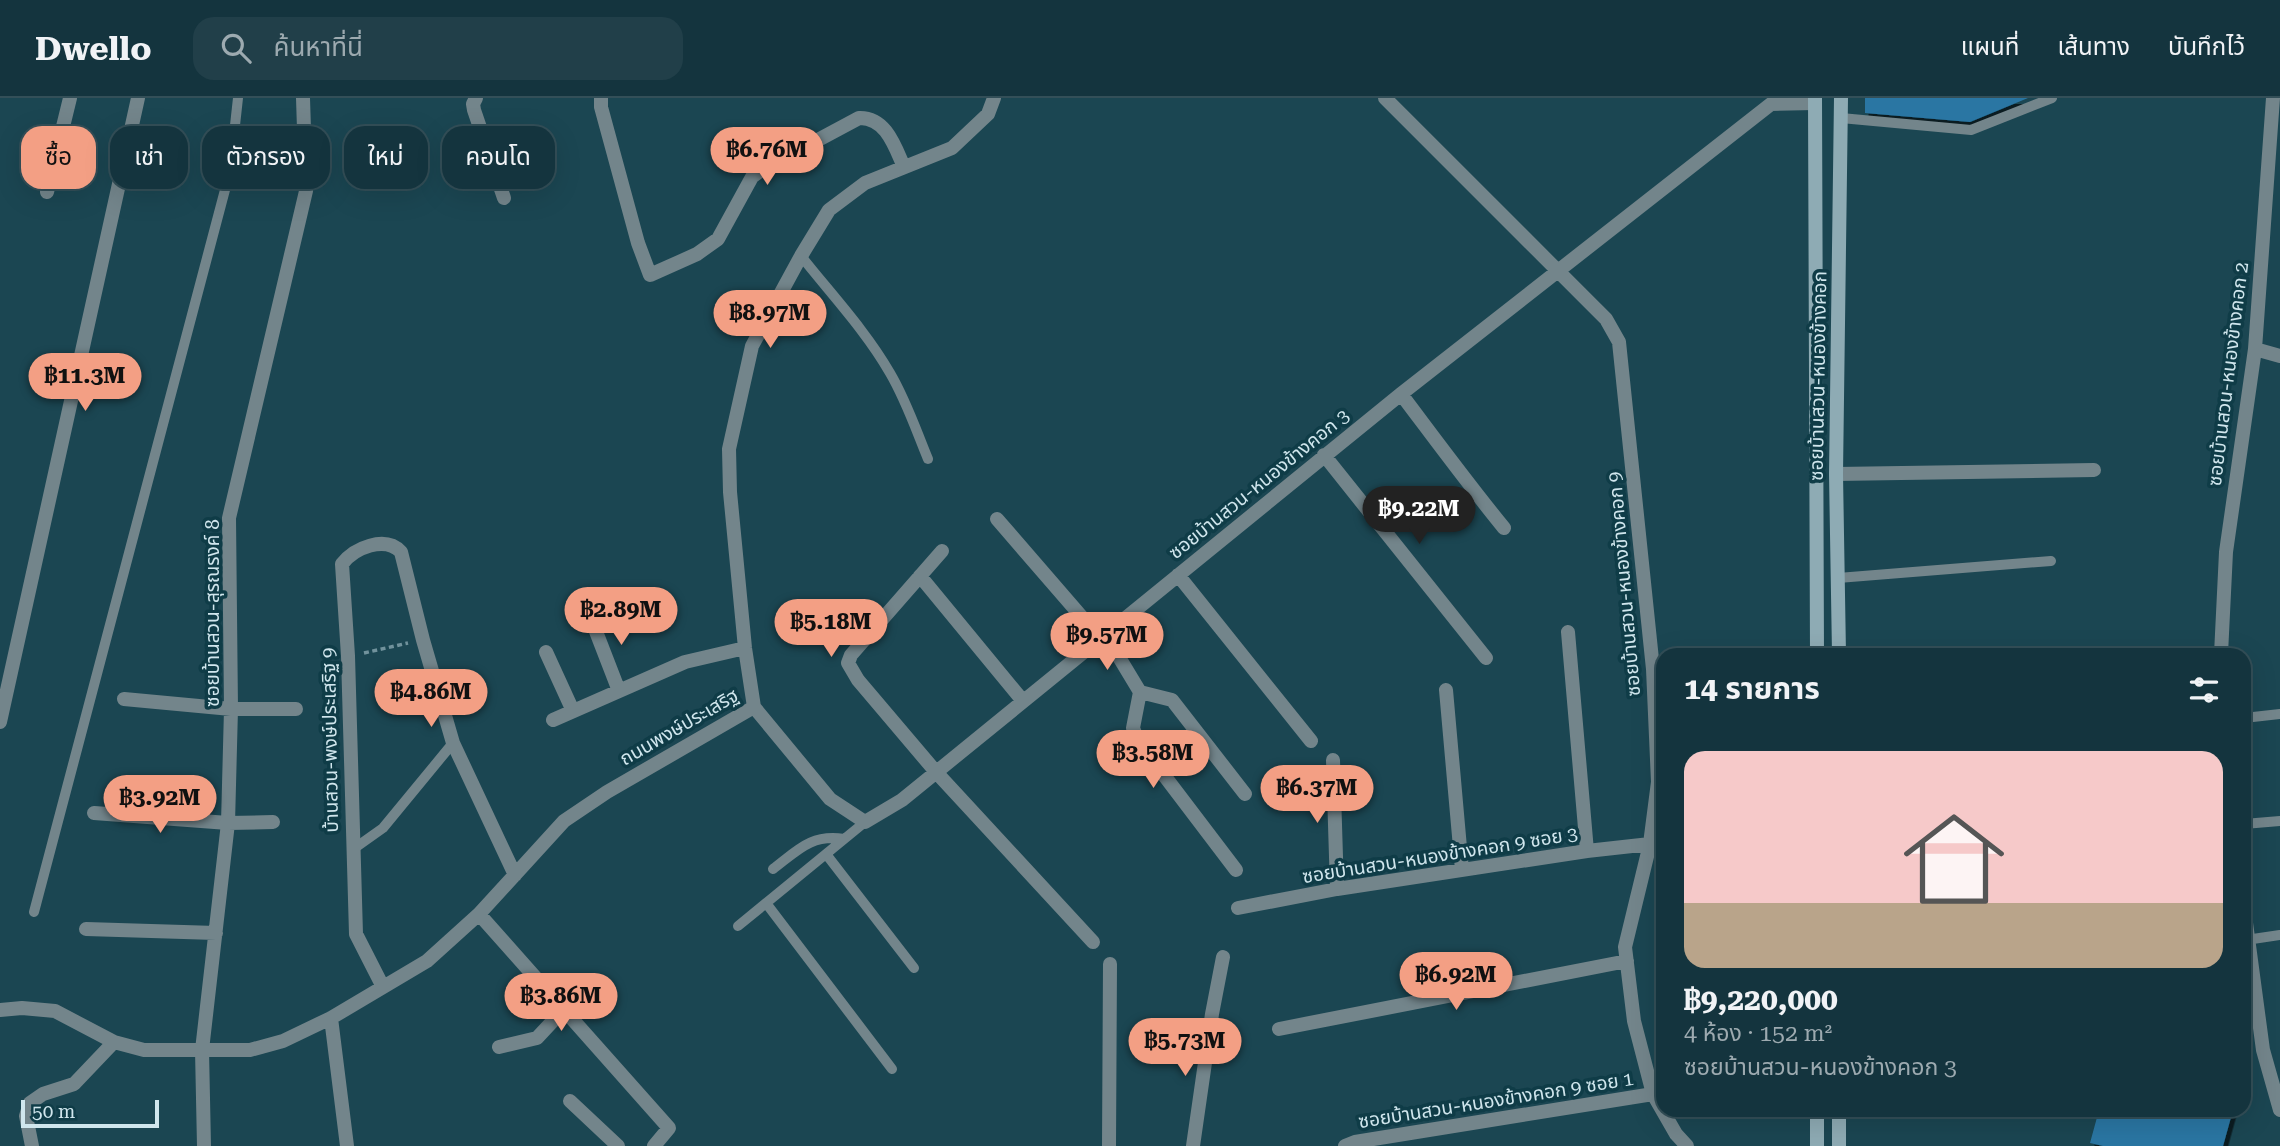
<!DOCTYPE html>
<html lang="th">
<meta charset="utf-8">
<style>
body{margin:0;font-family:"Roboto Serif","Noto Sans Thai",serif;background:#213f49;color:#f1f3f6;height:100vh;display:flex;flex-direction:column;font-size:26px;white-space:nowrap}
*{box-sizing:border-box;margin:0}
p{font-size:23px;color:#9daab0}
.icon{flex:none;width:38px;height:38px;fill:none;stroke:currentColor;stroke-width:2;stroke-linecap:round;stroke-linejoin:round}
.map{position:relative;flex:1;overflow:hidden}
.details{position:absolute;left:1656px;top:550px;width:595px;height:469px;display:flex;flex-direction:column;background:#14343e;border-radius:21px;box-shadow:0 7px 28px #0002,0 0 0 2px #334f58}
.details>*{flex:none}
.banner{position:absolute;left:21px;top:28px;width:665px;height:63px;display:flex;gap:14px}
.scale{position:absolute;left:21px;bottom:18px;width:138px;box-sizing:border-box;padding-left:7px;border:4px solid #d0e6ed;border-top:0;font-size:19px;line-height:24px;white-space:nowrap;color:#d0e6ed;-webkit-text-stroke:5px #0f3c47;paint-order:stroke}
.price{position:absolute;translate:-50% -60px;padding:0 16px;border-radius:24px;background:#f39f84;color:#111;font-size:23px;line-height:46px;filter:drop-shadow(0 2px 4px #0008)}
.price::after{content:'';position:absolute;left:50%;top:42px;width:21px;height:16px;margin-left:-10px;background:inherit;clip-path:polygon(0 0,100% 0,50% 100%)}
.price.active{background:#222;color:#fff}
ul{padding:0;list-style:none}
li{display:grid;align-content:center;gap:14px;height:371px;padding:0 28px}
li+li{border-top:2px solid #334f58}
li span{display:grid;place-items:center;height:217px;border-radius:21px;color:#555}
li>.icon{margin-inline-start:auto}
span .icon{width:126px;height:126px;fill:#fffc;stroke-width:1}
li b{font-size:30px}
h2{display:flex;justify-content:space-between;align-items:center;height:84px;padding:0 28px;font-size:30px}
.pill{padding:0 24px;border-radius:21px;background:#14343e;box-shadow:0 7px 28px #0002,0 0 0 2px #334f58;font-size:24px;line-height:63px}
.pill.active{background:#f39f84;color:#111}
header{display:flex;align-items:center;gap:42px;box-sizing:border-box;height:98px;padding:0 35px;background:#14343e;border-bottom:2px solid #334f58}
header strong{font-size:33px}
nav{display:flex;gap:38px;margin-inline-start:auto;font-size:24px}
.search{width:490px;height:63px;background:#213f49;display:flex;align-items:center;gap:18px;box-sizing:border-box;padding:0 24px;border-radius:21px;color:#9daab0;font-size:26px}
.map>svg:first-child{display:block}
</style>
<header>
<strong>Dwello</strong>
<div class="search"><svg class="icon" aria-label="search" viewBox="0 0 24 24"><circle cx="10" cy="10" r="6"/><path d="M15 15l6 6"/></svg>ค้นหาที่นี่</div>
<nav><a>แผนที่</a><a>เส้นทาง</a><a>บันทึกไว้</a></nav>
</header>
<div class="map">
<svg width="2280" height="1048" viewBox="0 0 2280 1048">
<defs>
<filter id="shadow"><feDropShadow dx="3.5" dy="6" stdDeviation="0" flood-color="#0009"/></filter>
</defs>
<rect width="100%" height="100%" fill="#1b4652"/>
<path fill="#2a76a3" filter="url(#shadow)" d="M1865,0H2028L1970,24L1865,15Z
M2099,1012H2233L2223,1048H2103L2090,1045Z"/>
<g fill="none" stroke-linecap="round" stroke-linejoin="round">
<path stroke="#71929c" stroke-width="3.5" stroke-dasharray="5 3.5" stroke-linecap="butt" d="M364,555L408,545"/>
<path stroke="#73858b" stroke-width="10" d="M1841,20L1971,32L2052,0
M801,158C831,196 866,233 890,275C906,302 916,332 928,361
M1838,480L2051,463
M2244,620L2280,616
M2244,726L2280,723
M352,752L383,730L453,645
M826,756L914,870
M773,771C798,752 811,736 844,741
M766,805L892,971
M34,814L230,73L238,0
M738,828L865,724
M2246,842L2280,837"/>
<path stroke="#73858b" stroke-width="14" d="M476,0L473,6L474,12L504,100
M601,0V9L638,145L650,177L697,156L718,141L752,79L760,73L859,20C886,19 895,49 904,69
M1385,0L1606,221L1619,244L1653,571L1658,684L1650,746L1625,849L1634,923L1653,996L1676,1036L1687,1048
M47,94L70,0
M2255,251L2280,258
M1401,296C1435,341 1468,386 1504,430
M1324,357L1486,560
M1836,376L2094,372
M997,421L1100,540
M942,453L851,557L848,565L858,582L936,674L1093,844
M1178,477L1311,643
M920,478L1023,603
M590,518L619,593
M1568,534L1587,753
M1105,536L1140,594L1133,630L1138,643L1236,772
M546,554L573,613
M2221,556L2226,454L2255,251L2273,0
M1446,592L1462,772
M1140,594L1172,602L1245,696
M124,601L231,611H296
M754,609L830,701L865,724L902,702L1401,296L1771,6L1814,5
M754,609L745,550L730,394L729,351L752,248L801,158L829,112L865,85L952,50L988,16L994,0
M553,622L685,564L745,550
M0,624L138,0
M1333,662L1337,791
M94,715L228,725L273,724
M1238,810L1337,791L1587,753L1650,746L1662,752
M2244,810L2263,952L2280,1012
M479,816L669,1030L654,1048
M86,831L216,835
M383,889L356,836L348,558L342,466C354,450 385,437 401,454L423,542L453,645L515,777
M0,912L22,910L55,913L114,944L144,952H250L283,943L331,920L427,863L479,816L564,723L607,694L754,609
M331,920L347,1048
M1279,931L1627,863
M499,949L537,940L564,911
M570,1003L618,1048
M32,1048L26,1018L30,1005L43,996L74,986L114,944
M204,1048L202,952L228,725L231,611L229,420L306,93L303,0
M1109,1048L1110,866
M1193,1048L1212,916L1223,859
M1345,1048L1355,1044L1653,996"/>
<path stroke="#8eabb4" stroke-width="14" d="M1815,0L1817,556
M1839,556L1836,376L1841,0
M1839,1012V1048
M1817,1048V1012"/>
</g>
<g text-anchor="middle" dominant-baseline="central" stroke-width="7" stroke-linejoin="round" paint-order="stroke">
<g font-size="19" fill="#d0e6ed" stroke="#0f3c47">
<text transform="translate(2228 276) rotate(-83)">ซอยบ้านสวน-หนองข้างคอก 2</text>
<text transform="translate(1818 278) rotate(-89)">ซอยบ้านสวน-หนองข้างคอก</text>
<text transform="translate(1259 386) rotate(-39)">ซอยบ้านสวน-หนองข้างคอก 3</text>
<text transform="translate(1624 486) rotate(-95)">ซอยบ้านสวน-หนองข้างคอก 9</text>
<text transform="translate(212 515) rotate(-90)">ซอยบ้านสวน-สุรณรงค์ 8</text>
<text transform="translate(679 629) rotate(-30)">ถนนพงษ์ประเสริฐ</text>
<text transform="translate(330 642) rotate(-91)">บ้านสวน-พงษ์ประเสริฐ 9</text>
<text transform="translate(1440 757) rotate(-9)">ซอยบ้านสวน-หนองข้างคอก 9 ซอย 3</text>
<text transform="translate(1496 1002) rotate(-9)">ซอยบ้านสวน-หนองข้างคอก 9 ซอย 1</text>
</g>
</g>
</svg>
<div class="scale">50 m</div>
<b class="price" style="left:767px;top:89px">฿6.76M</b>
<b class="price" style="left:770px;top:252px">฿8.97M</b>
<b class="price" style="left:85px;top:315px">฿11.3M</b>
<b class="price active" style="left:1419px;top:448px">฿9.22M</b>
<b class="price" style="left:621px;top:549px">฿2.89M</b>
<b class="price" style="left:831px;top:561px">฿5.18M</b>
<b class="price" style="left:1107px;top:574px">฿9.57M</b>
<b class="price" style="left:431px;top:631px">฿4.86M</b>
<b class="price" style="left:1153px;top:692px">฿3.58M</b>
<b class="price" style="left:1317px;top:727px">฿6.37M</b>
<b class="price" style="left:160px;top:737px">฿3.92M</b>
<b class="price" style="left:1456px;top:914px">฿6.92M</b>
<b class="price" style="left:561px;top:935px">฿3.86M</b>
<b class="price" style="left:1185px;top:980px">฿5.73M</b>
<div class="banner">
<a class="pill active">ซื้อ</a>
<a class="pill">เช่า</a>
<a class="pill">ตัวกรอง</a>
<a class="pill">ใหม่</a>
<a class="pill">คอนโด</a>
</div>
<section class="details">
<h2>14 รายการ<svg class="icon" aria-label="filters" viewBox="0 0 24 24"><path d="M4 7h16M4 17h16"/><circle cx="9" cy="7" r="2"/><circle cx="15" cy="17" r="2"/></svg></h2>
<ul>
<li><span style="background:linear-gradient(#f6c9c9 70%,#b9a48a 0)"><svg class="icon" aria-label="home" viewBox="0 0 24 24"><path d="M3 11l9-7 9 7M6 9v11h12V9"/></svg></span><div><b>฿9,220,000</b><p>4 ห้อง · 152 m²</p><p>ซอยบ้านสวน-หนองข้างคอก 3</p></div></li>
</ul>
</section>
</div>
